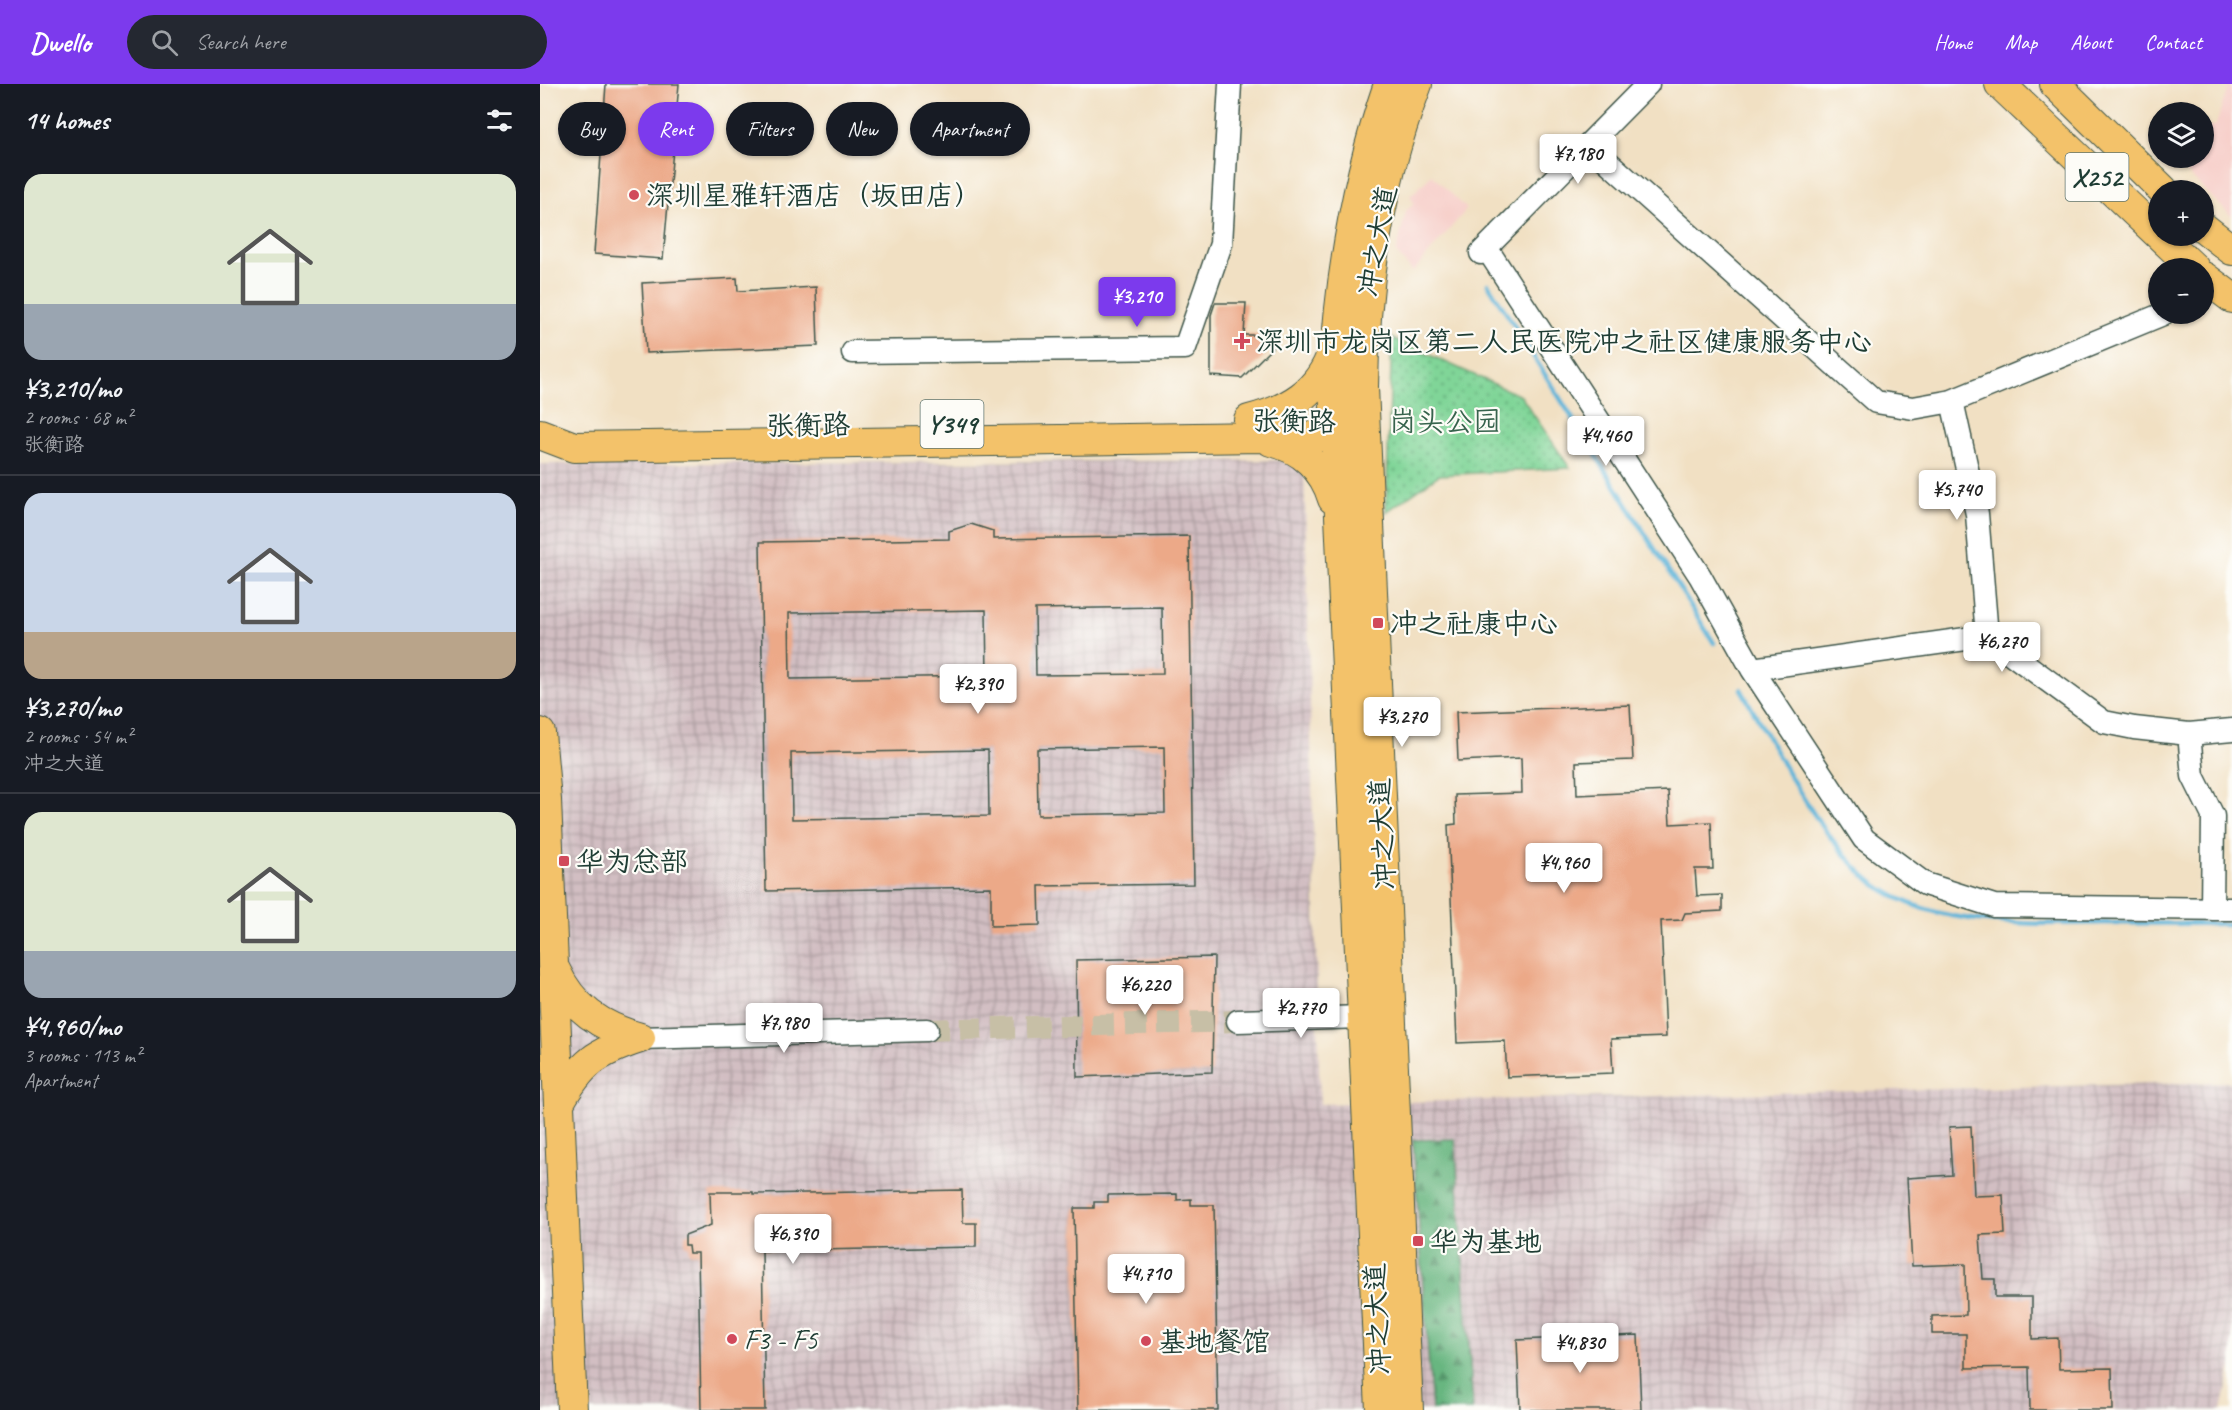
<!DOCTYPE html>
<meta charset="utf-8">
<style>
body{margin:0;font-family:Caveat,"LXGW WenKai TC",sans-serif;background:#242831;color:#f1f3f6;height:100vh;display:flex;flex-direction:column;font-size:22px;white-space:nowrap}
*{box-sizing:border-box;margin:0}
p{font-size:20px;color:#9ea1a6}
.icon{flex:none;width:33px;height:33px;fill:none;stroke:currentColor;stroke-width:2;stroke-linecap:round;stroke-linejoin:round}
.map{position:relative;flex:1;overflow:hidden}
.panel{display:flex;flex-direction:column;background:#171b24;width:540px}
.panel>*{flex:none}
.banner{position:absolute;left:18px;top:18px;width:570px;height:54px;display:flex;gap:12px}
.buttons{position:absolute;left:1608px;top:18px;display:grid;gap:12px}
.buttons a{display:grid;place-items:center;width:66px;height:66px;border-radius:50%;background:#171b24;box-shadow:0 2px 4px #0004;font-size:30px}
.price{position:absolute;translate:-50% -51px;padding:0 14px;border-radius:6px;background:#fff;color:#222;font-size:20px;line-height:39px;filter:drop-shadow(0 2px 3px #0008)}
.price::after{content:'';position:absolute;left:50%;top:36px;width:18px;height:14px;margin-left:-9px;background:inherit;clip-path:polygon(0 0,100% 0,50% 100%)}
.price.selected{background:#7c3aed;color:#fff}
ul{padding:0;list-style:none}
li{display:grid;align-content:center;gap:12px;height:318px;padding:0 24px}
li+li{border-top:2px solid #363941}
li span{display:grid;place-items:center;height:186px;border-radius:18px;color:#555}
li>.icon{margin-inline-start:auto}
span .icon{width:108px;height:108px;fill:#fffc;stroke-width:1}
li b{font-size:26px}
h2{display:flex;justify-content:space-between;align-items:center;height:72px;padding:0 24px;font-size:26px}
.pill{padding:0 21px;border-radius:27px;background:#171b24;box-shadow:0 2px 4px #0004;font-size:21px;line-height:54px}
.pill.selected{background:#7c3aed;color:#fff}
header{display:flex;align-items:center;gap:36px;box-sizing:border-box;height:84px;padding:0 30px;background:#7c3aed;color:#fff}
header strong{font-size:28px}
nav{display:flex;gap:33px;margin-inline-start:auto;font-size:21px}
.search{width:420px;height:54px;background:#242831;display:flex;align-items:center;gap:15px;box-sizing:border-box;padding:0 21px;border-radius:33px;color:#9ea1a6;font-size:22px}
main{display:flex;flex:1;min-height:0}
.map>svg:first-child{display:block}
</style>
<header>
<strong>Dwello</strong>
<div class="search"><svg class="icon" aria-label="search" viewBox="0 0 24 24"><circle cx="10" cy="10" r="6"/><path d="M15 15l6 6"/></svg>Search here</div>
<nav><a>Home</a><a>Map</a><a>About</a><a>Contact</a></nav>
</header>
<main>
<section class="panel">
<h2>14 homes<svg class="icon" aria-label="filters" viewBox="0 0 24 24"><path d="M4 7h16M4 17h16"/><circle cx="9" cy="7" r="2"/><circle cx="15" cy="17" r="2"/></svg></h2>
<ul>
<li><span style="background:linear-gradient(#dfe7d0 70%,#9aa5b1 0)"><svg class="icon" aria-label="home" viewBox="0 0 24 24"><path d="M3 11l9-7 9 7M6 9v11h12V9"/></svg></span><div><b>¥3,210/mo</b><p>2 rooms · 68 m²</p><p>张衡路</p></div></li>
<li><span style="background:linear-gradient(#c9d6e8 75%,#b9a48a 0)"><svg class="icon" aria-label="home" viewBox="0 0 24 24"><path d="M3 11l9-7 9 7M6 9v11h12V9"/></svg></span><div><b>¥3,270/mo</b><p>2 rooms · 54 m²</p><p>冲之大道</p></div></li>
<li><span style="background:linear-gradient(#dfe7d0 75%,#9aa5b1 0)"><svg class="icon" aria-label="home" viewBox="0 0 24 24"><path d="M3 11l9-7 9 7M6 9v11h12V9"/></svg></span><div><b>¥4,960/mo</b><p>3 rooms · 113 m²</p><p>Apartment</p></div></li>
</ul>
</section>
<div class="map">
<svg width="1692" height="1326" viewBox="0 0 1692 1326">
<defs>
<pattern id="industrial-grid" width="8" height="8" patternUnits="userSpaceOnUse" patternTransform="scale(1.5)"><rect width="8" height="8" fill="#d2bec2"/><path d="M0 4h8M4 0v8" fill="none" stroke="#aa9c9e"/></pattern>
<pattern id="green-dots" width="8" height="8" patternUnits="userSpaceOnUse" patternTransform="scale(1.5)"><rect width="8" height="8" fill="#80d598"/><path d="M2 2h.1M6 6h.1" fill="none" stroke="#68ae7d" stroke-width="1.8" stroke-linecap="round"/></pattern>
<pattern id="forest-firs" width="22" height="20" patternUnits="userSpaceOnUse" patternTransform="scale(1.5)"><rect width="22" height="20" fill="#68b680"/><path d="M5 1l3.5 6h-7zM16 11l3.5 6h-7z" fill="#55956a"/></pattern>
</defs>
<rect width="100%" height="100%" fill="#fdfcf7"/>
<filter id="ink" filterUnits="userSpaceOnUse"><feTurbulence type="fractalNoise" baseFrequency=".0167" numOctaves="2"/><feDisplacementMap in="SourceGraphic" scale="12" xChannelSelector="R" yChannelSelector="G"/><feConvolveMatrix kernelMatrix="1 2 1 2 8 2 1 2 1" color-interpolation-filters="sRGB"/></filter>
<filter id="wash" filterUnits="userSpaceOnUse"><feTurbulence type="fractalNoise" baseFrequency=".008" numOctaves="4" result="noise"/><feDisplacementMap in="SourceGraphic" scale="24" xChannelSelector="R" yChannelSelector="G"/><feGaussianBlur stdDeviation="1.35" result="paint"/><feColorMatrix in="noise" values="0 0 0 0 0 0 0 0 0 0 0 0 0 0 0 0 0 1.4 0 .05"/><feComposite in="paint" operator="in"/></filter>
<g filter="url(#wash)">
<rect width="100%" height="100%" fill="#f1e0c3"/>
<path fill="#f7d0cb" d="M1689,0H1692V133L1632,74H1664V44L1676,41Z
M892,91L927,125L873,188L856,169L866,127L874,119L870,112Z"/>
<path fill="url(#industrial-grid)" d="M764,376L780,1020L1692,998V1281L1682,1326H0V380Z"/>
<path fill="url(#green-dots)" stroke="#508966" stroke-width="1.5" d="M852,254L981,312L1030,384L899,391L846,428Z"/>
<path fill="url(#forest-firs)" stroke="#447a5a" stroke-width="1.5" d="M915,1055L933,1326H892L873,1056Z"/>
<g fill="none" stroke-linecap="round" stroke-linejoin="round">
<path stroke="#5cb4d9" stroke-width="4.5" d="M948,200L1174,559
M1201,605C1235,665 1274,744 1324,791C1383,846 1489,840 1564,839C1607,839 1649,840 1692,840"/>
</g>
<g id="blocks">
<path fill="#eca988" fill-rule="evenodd" d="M66,0H139L123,175L54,170Z
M197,194L198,207L276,203L278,262L106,269L102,199Z
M675,219H706L704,251H733L734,262L702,294L671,292V231Z
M431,440L453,447V455L649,452L654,800L499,802L500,841L451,842V803L226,807L220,458L409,455V447ZM622,523L623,590L496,591L495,525ZM446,526L447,592L250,595L249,529ZM624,663L625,729L498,731L497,665ZM448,666L449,732L252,735L251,669Z
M1090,621L1093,676L1036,678L1037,711L1128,707L1130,740L1171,738L1173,785H1155L1157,812L1182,811V827L1145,829L1142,836L1121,837L1126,953L1071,955L1073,989L967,993L965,957L917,959L908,741L916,740L915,711L982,709L981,674L918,677L916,628Z
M674,873L672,988L537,993L536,876Z
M1431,1042L1434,1112L1463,1111L1465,1150L1440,1151L1443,1195H1455V1213H1492V1255L1518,1254L1519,1285L1572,1284L1573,1326H1490L1489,1283L1426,1284V1250H1392V1232L1426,1231L1425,1180L1372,1182L1367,1094L1412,1091L1409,1043Z
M422,1106L423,1139H436V1163L222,1167L225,1326H161L158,1169H149L148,1161H145V1151L171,1141L170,1108H213V1110Z
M637,1110V1116L651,1115V1121H674L678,1326H538L534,1124H554V1118H568V1111Z
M1098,1251L1101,1326H980L977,1256Z"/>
</g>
</g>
<g filter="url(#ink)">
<use href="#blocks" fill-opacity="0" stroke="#3e5549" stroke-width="1.5"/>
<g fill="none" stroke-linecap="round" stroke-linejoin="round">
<path stroke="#c7bfa6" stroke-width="22" stroke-dasharray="22 11" stroke-linecap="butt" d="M387,946L698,937"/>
<g stroke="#3e5549" stroke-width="25">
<path id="minor" d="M1049,61L1336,318L1373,324L1412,317L1623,230
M947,165L1160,492L1212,585L1324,755L1385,800L1454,822L1692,825
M941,169L1108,0
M313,268L645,264L681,160L690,0
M1412,317L1437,430L1447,552
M1212,585L1447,552L1564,638L1594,644L1649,650L1692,646
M1649,650L1653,692L1673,732L1672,825
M698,937L822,933
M100,954L387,946"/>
</g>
<g stroke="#3e5549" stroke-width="32">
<path id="major" d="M1460,0L1654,184
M1515,0L1623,106
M1664,144L1692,166
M1664,193L1692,214
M709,336C748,326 780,308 793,267
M0,350L34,363L795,352L812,347
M731,357C762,364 784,385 793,415
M0,649L6,716L32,1326
M15,886C32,924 61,943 100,954
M19,1019C41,979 57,968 100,954
M841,1326L794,301C799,197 815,99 849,0
M868,1326L823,303C824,198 839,98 877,0"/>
</g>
<use href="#minor" stroke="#fff" stroke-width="22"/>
<use href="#major" stroke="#f3c26a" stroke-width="30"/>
</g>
</g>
<g fill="#d1495b" stroke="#fdfcf7" stroke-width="2">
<circle cx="94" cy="111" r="6"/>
<path d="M699 248h6v6h6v6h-6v6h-6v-6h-6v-6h6z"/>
<rect x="832" y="533" width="12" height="12" rx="3"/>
<rect x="18" y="771" width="12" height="12" rx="3"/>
<rect x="872" y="1151" width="12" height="12" rx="3"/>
<circle cx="192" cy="1255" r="6"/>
<circle cx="606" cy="1257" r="6"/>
</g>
<g text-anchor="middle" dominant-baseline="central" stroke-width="4.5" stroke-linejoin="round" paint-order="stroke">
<g fill="#fdfcf7" stroke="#62766e" stroke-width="1.5">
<rect x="1525.5" y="69" width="63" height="48" rx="4.5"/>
<rect x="380.5" y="316" width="63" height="48" rx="4.5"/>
</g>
<g font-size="27" font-weight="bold" fill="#1f3d34">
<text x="1557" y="93">X252</text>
<text x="412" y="340">Y349</text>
</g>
<g font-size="28" fill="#1f3d34" stroke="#fdfcf7" text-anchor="start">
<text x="106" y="111">深圳星雅轩酒店（坂田店）</text>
<text x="716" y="257">深圳市龙岗区第二人民医院冲之社区健康服务中心</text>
<text x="850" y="539">冲之社康中心</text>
<text x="36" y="777">华为总部</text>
<text x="890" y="1157">华为基地</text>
<text x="204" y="1255">F3 - F5</text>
<text x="618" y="1257">基地餐馆</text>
</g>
<g font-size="28" fill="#1f3d34" stroke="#fdfcf7">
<text transform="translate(837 157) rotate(-80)">冲之大道</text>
<text transform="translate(754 337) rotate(1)">张衡路</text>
<text transform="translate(268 341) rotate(-1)">张衡路</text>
<text transform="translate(842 750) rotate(-93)">冲之大道</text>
<text transform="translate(837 1235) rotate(-93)">冲之大道</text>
</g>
<g font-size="28" fill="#37634d" stroke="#fdfcf7">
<text x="905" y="337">岗头公园</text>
</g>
</g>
</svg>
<div class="buttons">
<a><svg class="icon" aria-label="layers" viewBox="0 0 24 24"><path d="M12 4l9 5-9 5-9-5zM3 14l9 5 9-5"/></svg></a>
<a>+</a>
<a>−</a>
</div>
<b class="price" style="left:1038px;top:101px">¥7,180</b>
<b class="price selected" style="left:597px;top:244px">¥3,210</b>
<b class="price" style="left:1066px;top:383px">¥4,460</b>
<b class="price" style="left:1417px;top:437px">¥5,740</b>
<b class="price" style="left:1462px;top:589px">¥6,270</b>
<b class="price" style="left:438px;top:631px">¥2,390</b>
<b class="price" style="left:862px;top:664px">¥3,270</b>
<b class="price" style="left:1024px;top:810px">¥4,960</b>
<b class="price" style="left:605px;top:932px">¥6,220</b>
<b class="price" style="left:761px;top:955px">¥2,770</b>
<b class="price" style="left:244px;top:970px">¥7,980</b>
<b class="price" style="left:253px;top:1181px">¥6,390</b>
<b class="price" style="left:606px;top:1221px">¥4,710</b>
<b class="price" style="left:1040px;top:1290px">¥4,830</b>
<div class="banner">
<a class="pill">Buy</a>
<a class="pill selected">Rent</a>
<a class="pill">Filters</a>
<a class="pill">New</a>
<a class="pill">Apartment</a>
</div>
</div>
</main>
